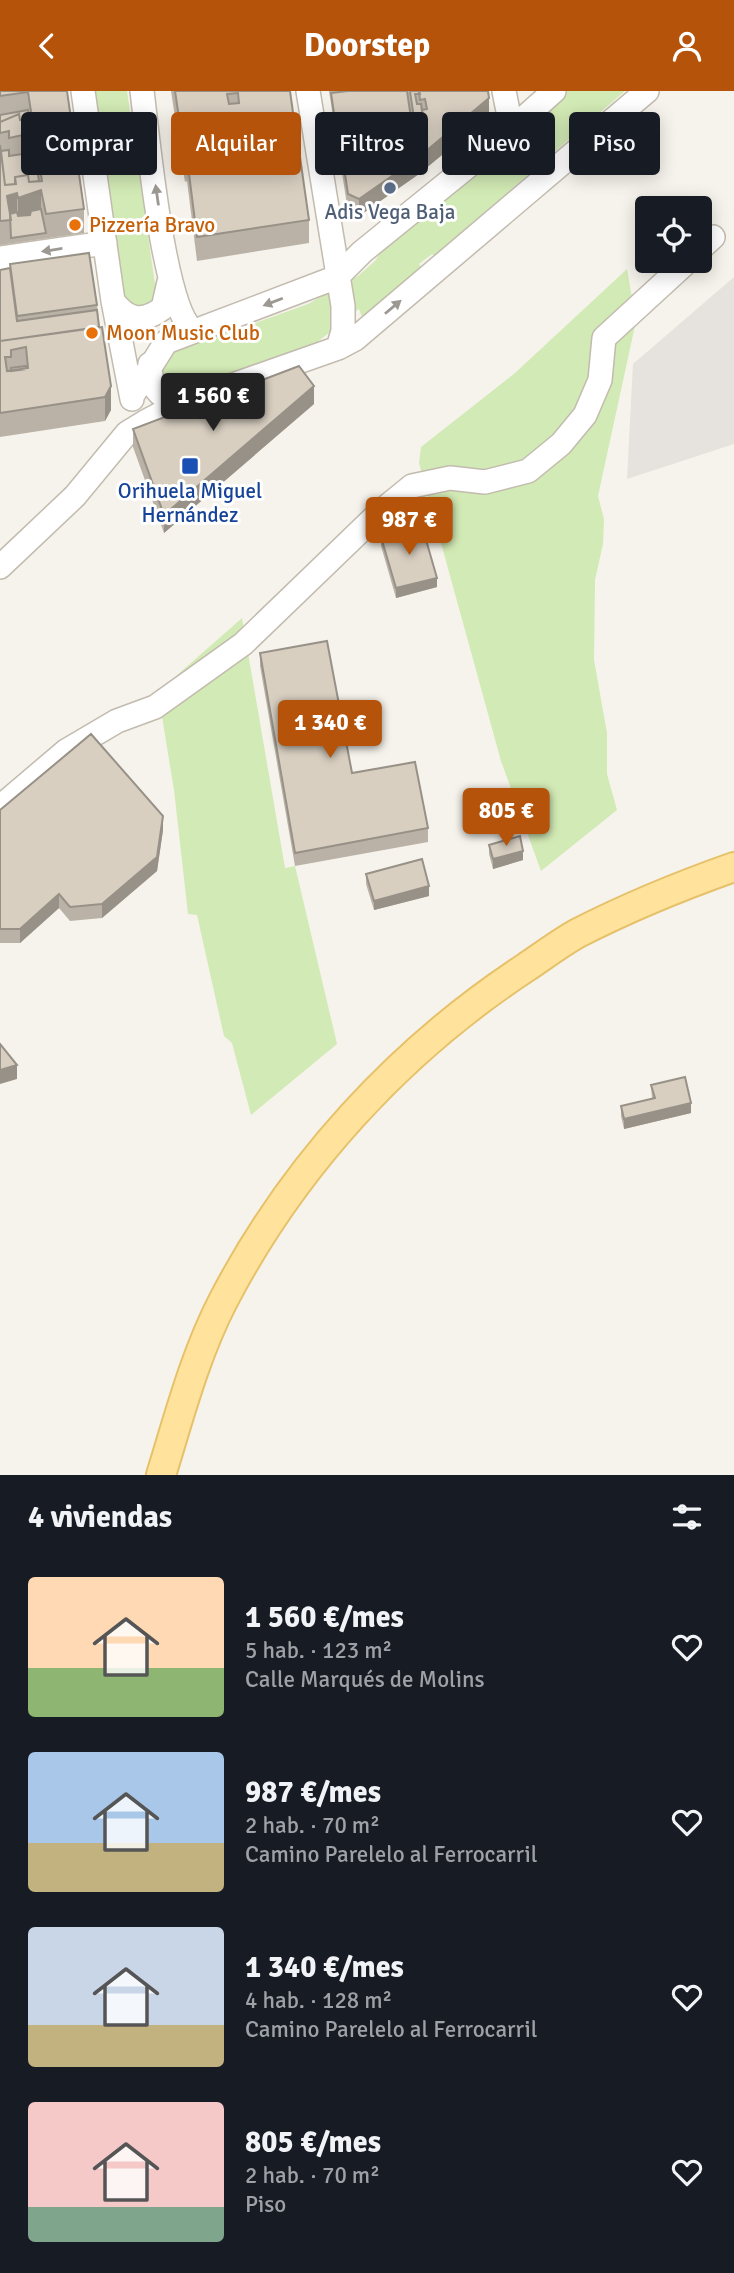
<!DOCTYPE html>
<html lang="es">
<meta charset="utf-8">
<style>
body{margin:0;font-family:Signika,sans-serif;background:#242831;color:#f1f3f6;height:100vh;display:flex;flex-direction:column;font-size:26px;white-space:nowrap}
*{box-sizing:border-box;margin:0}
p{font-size:23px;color:#9ea1a6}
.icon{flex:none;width:38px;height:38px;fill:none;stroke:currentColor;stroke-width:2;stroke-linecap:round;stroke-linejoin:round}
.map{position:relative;height:1384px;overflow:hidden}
.panel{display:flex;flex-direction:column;background:#171b24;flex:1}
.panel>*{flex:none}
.hud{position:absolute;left:21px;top:21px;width:693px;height:63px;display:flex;gap:14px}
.controls{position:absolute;left:635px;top:105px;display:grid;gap:14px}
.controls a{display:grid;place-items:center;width:77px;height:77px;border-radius:7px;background:#171b24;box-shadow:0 4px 18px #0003;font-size:35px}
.price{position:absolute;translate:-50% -60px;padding:0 16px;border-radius:7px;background:#b45309;color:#fff;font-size:23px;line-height:46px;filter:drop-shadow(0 2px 4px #0008)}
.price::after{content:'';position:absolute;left:50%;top:42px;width:21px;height:16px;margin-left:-10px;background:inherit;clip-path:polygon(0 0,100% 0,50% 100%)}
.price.current{background:#222;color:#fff}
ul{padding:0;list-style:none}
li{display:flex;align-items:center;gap:21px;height:175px;padding:0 28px}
li span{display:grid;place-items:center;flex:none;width:196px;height:140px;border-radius:7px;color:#555}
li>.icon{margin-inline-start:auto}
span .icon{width:84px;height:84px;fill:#fffc;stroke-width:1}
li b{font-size:30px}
h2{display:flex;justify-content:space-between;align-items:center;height:84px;padding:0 28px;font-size:30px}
.chip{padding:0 24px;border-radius:7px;background:#171b24;box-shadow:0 4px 18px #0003;font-size:24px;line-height:63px}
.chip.current{background:#b45309;color:#fff}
header{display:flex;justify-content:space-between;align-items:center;height:91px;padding:0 28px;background:#b45309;color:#fff;font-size:32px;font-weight:800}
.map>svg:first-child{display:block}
</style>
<header><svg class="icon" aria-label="back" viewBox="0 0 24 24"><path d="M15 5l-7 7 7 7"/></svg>Doorstep<svg class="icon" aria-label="person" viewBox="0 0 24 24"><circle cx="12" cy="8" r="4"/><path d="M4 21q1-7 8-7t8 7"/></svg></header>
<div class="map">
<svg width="734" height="1384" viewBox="0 0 734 1384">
<rect width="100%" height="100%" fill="#f6f3ec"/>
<path fill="#e6e2dd" d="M734,186V353L627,388L633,273Z"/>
<path fill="#d2eab5" d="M94,0H127L156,200L152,213L141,218L130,216L122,205Z
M568,0H625L434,165L432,163L419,173L422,177L362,226L359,218L316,252L177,320L152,269L308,213L358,185L375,170L386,153Z
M627,178L636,230L598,405L604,428L603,453L595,489L594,569L607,642V683L617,719L541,780L501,670L419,372L421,356L515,282Z
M242,527L285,777L295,775L337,953L251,1024L232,952L224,945L197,824L188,823L174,699L158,601Z"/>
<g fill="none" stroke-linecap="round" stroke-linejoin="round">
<g stroke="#c2bbae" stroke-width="26">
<path id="minor" d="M83,0L113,210L132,308
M142,0C148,47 163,212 192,239
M308,0L343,215V240L338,257
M504,0L511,35
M700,158L713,146
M0,167L105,152
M113,210C128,230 143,232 163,217L169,191
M150,273C150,296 158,306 179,313
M132,305L166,251L337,186L362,161L488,59L554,0
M0,476L75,405L127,342L145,331L179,313L338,257L355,248L647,0
M0,716L66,660L117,630L155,616L243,553L380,421L412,395L450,387L485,391L528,380L561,353L585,324L600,289L604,247L688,170"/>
</g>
<g stroke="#e6c16a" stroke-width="32">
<path id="major" d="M161,1384C179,1326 195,1264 223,1210C293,1075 399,960 525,877C543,865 560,852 578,842C629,816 680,795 734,776"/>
</g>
<use href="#minor" stroke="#fff" stroke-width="23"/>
<use href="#major" stroke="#ffe39c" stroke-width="28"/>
</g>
<path fill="#bab2a6" d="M0,0H67L84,118V142L0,154Z
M171,0H290L297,50V58L309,129V152L197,170L187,90L185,91Z
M329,0H488L489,25L419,83L359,125L348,120Z
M10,173L97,214L111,319L105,330L0,346V179L10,177Z
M314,313L164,442L133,356V338Z
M381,446L437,496L396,507L381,455Z
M260,562L352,682L428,737V751L295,775L260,575Z
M0,719L163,739L157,780L102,827L70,830L59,817L20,852H0Z
M489,754L523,769L493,778L489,763Z
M366,783L429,805L374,819L366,793Z
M651,994L691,1022L624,1038L621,1025V1015L652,1008Z"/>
<path fill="#979187" d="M489,7V25L419,83L359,125V108Z
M424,33V57L416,64V41Z
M41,99V123L18,130V105Z
M17,102V126L7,129V105Z
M111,295V319L105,330V306Z
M314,295V313L164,442V424Z
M437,487V496L396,507V497Z
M163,725V739L157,780L102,827V813Z
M523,760V769L493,778V768Z
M429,795V805L374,819V810Z
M59,803V817L20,852V838Z
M17,974V988L0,993V979Z
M691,1012V1022L624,1038V1028Z"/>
<path fill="#d8cfc1" stroke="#979187" stroke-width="2" fill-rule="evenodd" d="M0,0H67L84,118L46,123L41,99L18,107L17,102L7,105L11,129L0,130V54L5,94L16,93L15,86L28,84L29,91L42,90L34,37L22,38L23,44L9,47V40L0,42V31L19,23L20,29L32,27L28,1L0,5Z
M175,0H290L297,50H293L294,58H297L300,66L309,129L197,146L187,67H185ZM238,2L239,12L229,13L227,3ZM242,29L249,53L234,55L232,31Z
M348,0H407L412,34L339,44V57L331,2Z
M410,0H419L420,3H415L417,13H421L424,33L416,41Z
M419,0H488L489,7L419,66L359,108L348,103L339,44L413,34L416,47L424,39L422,19L427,18L425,8L420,9Z
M28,19L29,27L20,29L19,23L0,31V24Z
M242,48L243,54L234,55L233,49Z
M34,56L39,90L29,91L28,84L15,86V93L5,94L1,60L9,59V65L23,63V57Z
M41,118L46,142L11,147L10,123L17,121L18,125L30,124L31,120Z
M89,162L97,214L17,225L10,173Z
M10,177L17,230L97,219L99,236L0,250V179Z
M102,236L111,295L105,306L0,322V250ZM26,256L28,277L7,280L5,266H11V259Z
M26,275V278L11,280V277Z
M299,275L314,295L164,424L133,338Z
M422,435L437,487L396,497L381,446Z
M327,550L352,682L415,671L428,737L295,762L260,562Z
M91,643L163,725L157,766L102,813L70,816L59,803L20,838H0V719Z
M520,745L523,760L493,768L489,754Z
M422,768L429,795L374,810L366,783Z
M0,953L17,974L0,979Z
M685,986L691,1012L624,1028L621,1015L655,1007L651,994Z"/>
<defs><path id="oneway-solid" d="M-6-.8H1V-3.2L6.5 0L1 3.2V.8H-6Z" transform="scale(1.75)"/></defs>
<g fill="#9c9892">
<use href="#oneway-solid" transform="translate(157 104) rotate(-98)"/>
<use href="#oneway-solid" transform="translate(52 159) rotate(171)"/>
<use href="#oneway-solid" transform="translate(273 211) rotate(159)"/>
<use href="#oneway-solid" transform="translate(393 216) rotate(-40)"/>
</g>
<circle fill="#5c6f8a" stroke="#fff" stroke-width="2.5" cx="390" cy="97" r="7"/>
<g fill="#e8710a" stroke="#fff" stroke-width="2.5">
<circle cx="75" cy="134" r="7"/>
<circle cx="92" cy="242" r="7"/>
</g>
<rect fill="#1a4fb4" stroke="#fff" stroke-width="2.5" x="181" y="366" width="18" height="18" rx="3.5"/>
<g text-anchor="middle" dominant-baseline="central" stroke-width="6" stroke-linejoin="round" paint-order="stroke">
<g font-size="21" fill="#4e5e75" stroke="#fff">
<text x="390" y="121">Adis Vega Baja</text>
</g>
<g font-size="21" fill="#c56008" stroke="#fff" text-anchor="start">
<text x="89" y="134">Pizzería Bravo</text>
<text x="106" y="242">Moon Music Club</text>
</g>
<g font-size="21" fill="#164399" stroke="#fff">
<text x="190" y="400">Orihuela Miguel<tspan x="190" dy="24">Hernández</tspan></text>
</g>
</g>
</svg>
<div class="controls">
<a><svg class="icon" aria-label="locate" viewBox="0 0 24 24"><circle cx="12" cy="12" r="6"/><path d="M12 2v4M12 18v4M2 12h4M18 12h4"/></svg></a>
</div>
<b class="price current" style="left:213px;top:342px">1 560 €</b>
<b class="price" style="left:409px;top:466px">987 €</b>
<b class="price" style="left:330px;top:669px">1 340 €</b>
<b class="price" style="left:506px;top:757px">805 €</b>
<div class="hud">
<a class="chip">Comprar</a>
<a class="chip current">Alquilar</a>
<a class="chip">Filtros</a>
<a class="chip">Nuevo</a>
<a class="chip">Piso</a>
</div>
</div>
<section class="panel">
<h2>4 viviendas<svg class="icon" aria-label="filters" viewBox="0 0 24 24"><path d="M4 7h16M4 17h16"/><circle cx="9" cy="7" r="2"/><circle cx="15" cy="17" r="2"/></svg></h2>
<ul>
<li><span style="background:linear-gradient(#ffd9b3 65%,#8fb573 0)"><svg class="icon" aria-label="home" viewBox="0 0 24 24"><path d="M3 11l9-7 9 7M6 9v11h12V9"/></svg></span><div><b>1 560 €/mes</b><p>5 hab. · 123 m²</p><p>Calle Marqués de Molins</p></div><svg class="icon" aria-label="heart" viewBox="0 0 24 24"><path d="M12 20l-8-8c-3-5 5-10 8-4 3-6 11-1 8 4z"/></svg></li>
<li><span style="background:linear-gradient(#a9c7e8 65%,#c2b280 0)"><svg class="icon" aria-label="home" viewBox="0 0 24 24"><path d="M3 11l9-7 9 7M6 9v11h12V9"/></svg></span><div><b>987 €/mes</b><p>2 hab. · 70 m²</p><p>Camino Parelelo al Ferrocarril</p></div><svg class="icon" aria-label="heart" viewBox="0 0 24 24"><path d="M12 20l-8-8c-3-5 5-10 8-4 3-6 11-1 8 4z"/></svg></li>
<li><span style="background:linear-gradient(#c9d6e8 70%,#c2b280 0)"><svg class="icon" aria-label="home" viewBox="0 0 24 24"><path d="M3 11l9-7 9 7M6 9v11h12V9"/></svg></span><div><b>1 340 €/mes</b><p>4 hab. · 128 m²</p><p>Camino Parelelo al Ferrocarril</p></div><svg class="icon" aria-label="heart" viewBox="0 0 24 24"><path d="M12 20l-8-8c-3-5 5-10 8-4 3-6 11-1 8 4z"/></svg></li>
<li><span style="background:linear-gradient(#f6c9c9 75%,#7fa58c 0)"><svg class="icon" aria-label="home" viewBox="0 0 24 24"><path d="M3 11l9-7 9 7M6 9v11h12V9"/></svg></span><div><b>805 €/mes</b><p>2 hab. · 70 m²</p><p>Piso</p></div><svg class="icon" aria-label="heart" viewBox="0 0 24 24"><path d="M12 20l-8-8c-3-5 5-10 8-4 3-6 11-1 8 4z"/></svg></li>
</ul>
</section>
